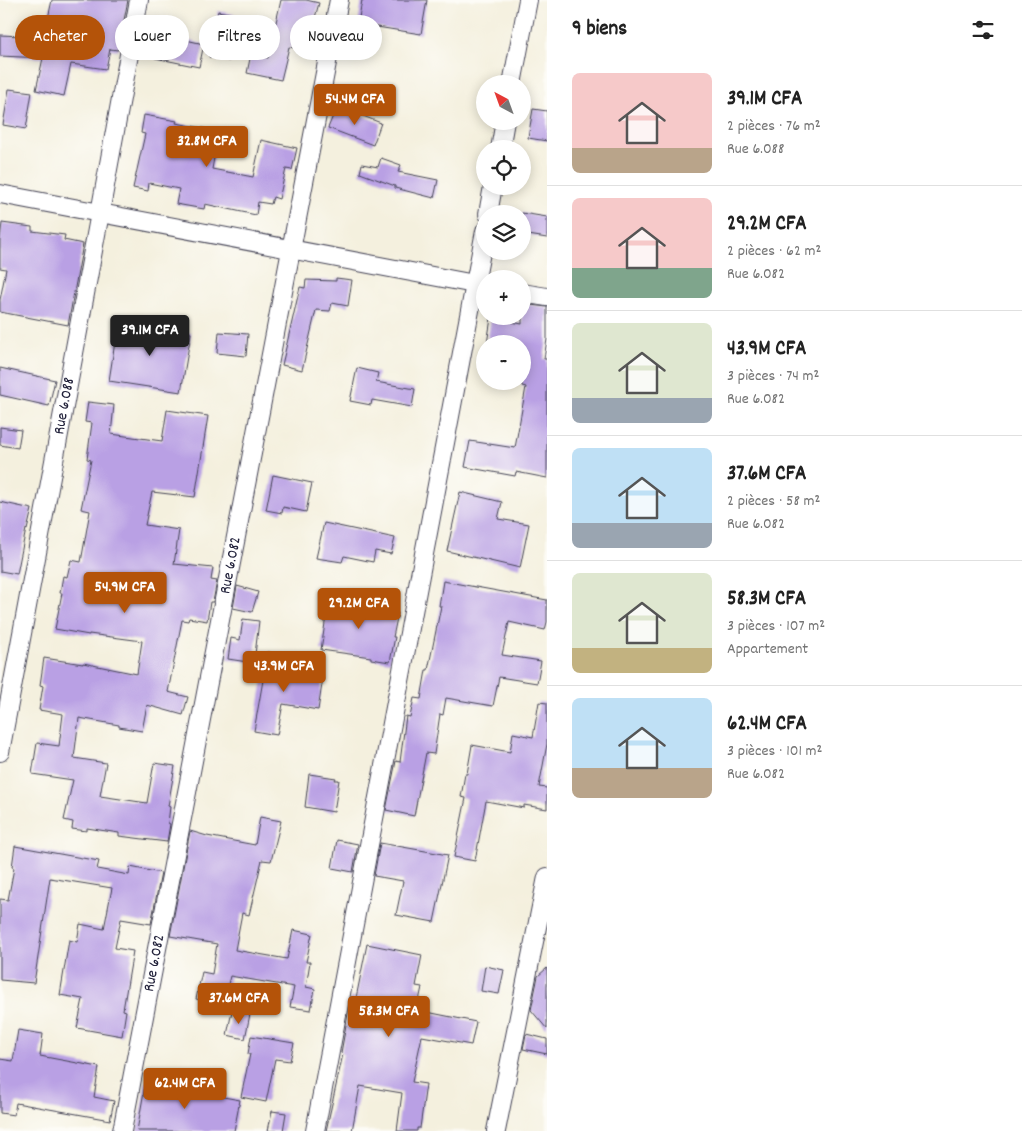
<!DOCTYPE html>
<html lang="fr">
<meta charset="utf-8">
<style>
body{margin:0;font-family:Dekko,sans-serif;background:#f2f2f2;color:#222;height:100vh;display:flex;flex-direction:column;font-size:19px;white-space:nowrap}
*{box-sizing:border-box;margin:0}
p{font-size:16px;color:#767676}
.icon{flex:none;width:28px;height:28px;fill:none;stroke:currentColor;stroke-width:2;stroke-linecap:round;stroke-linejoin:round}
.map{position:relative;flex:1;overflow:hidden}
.details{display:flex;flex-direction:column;background:#fff;width:475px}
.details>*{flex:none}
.hud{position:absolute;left:15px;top:15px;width:456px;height:45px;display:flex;gap:10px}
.needle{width:32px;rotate:319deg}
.controls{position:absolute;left:476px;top:75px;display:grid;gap:10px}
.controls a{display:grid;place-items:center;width:55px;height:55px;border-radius:50%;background:#fff;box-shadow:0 2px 12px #0003;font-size:25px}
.price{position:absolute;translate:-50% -42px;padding:0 11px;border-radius:5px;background:#b45309;color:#fff;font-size:16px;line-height:32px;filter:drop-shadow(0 1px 2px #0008)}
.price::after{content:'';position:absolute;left:50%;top:30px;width:15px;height:11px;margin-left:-8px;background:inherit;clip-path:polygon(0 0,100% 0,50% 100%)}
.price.current{background:#222;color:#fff}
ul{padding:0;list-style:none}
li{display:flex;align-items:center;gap:15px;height:125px;padding:0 25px}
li+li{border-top:1px solid #e0e0e0}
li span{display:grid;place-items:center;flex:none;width:140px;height:100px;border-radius:8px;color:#555}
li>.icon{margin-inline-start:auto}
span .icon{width:60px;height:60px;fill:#fffc;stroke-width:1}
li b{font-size:21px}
h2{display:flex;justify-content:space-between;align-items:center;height:60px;padding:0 25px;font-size:21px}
.pill{padding:0 18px;border-radius:22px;background:#fff;box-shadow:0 2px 12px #0003;font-size:18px;line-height:45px}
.pill.current{background:#b45309;color:#fff}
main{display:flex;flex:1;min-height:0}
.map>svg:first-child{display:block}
</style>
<main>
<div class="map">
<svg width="547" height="1131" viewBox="0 0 547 1131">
<rect width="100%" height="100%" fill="#fdfcf7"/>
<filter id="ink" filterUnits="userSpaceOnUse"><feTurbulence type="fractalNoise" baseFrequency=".02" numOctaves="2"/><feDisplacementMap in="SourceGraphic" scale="10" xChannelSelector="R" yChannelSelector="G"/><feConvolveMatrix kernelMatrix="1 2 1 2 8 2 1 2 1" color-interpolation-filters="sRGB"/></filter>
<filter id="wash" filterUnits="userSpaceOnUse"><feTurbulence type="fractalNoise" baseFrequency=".0096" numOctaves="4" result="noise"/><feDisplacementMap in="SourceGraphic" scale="20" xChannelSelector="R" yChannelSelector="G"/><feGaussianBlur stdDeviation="1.12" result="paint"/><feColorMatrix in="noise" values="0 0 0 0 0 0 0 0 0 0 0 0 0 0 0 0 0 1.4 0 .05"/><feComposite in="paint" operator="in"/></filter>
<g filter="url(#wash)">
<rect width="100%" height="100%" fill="#f4f0de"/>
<g id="blocks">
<path fill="#b9a0e4" d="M52,0H128L118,50L110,49L106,69L71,64L64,96L36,90L43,58L0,56V35L44,37Z
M281,0H306L319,3L313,25L318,26L315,44L297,40L295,48L289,47L281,80L247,73L251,54L268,58Z
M362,0H427L421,34L358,24Z
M218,11L238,15L229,61L209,57Z
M172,37L204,44L199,67L155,58L158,43L170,46Z
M9,89L32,92L26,129L3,125Z
M337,106L381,123L373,145L328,128Z
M533,109L547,111V141L528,138Z
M144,115L177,121L176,123L219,131L212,169L253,177L261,140L297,148L292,170L286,169L279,199L273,197L271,204L258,202L256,215L205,204L204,209L176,204L179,189L149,183L148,191L133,188L145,134L141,133Z
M381,158L401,165L398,172L438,180L434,198L395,188V186L360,173L362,164L378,167Z
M522,213L547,217V238L522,234Z
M2,223L32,227V231L65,235L64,240L83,244L68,325L0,312V300L6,269L0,268V239Z
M336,278L352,280L348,306L332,303L330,311L316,310L302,370L282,365L300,287L305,288L306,280L336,281Z
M522,304L547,307V339L544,359H547V478L516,472L515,476L465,467L470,441L515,448L526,387L522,386V344H487L491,318L522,324Z
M118,322L191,333L181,392L109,381Z
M219,332L248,334L246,356L217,353Z
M0,368L55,380L49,406L0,395Z
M357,368L378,373L376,382L415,389L412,407L372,400L371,405L350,401Z
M88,402L114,405L111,434L162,441L167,410L208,416L195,497L152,492L145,525L179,530L174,564L213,568L211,580L217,581L213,602H210L207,621L189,618L188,621L182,620L168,692L188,697L183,715L147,705L142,731L119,727V725L79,718L74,758L106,763L100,796L147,803L154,763L175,766L168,806L170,807L168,823L170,824L167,842L119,836V833L87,828V831L72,829L73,822L64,820L73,780L32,774L37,743L59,746L63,714L39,710L43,686L40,685L44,658L83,664V663L137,674L142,641L89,634V635L55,629L62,593H60L63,576L67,577L71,560L81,562L90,511L81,509L91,460L87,459L92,423L85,422Z
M0,427L21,430L18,448L0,445Z
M273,475L312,483L306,512L283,507L282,513L266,510Z
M460,492L502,502L498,519L529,524L520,568L447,551Z
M0,502L32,509L27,530L26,529L17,574L0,571Z
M324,523L395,538L391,554L375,551L373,562L344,556L342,562L316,558Z
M443,581L547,600V622L545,630L509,622L502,655L541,661L537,683L499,677L493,706L446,698L443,715L440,714L434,754L426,753L414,816L386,810L396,761L400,762L406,716L410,717L414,698L421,699L426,670H428L441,606H439Z
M237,586L258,592L252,612L233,608Z
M329,596L356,600V603L398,613L393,637H395L390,662L371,659V657L321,650Z
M243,619L259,621L254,663L228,659L231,638L240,640Z
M268,652L291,656L288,672L323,678L318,710L283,704L277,735L254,731Z
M539,702L547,703V744L539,787L547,788V809L524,805V808L486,801L475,861L454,857L466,798L461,797L465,774H467L472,745L510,752L513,733L533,737Z
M309,774L336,778L335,780H339L334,812L305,807Z
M260,817L281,821L271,861L262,860L249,915L242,913L235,950L287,959L293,930L312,934L306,962H310L306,987L315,989L311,1010L290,1007L294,987L230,976L223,1005L196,999L202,972L212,974L217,944L170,936L190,831L207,836L255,845Z
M337,840L358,844L353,872L332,868Z
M380,843L448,855L434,922L396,915L403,881L374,876Z
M15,846L99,861L97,869L129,875L130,867L161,873L151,924L121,919L115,948L133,951L123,1010L126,1011L122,1036L77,1028L83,999L60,995L69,940L77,942L80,924L104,929L112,888L50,878L34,983L0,980V899L8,900L14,868L12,867Z
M367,944L422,955L416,986L422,987L417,1010L476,1022L471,1045L422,1036L412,1082L426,1084L420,1128H417V1131H397L402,1093L360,1086L352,1131H326L343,1054L341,1053L351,997L356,998Z
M485,966L504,970L499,994L481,991Z
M547,968V1029L531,1010L538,976Z
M232,1011L250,1014L245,1039L227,1035Z
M18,1030L43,1034L40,1056L99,1067L94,1097L114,1101L110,1120L16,1103L14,1115L0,1113V1059L13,1061Z
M526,1034L547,1039V1054L523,1049Z
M251,1036L294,1043L290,1061L275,1059L266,1102L241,1097L250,1054H248Z
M146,1080L179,1086V1089L240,1100L234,1131H137Z
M272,1111L286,1113L283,1131H268Z"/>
</g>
</g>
<g filter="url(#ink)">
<use href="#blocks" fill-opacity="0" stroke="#424153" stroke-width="1"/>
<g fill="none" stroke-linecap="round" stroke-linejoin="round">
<g stroke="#424153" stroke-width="20">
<g id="minor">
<path d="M512,84L528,0"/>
<path d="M500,149L505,121"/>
<path d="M0,194L485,286"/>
<path d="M488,214L493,186"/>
<path d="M522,293L547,297"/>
<path id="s1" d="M0,752L100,213L139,0"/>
<path id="s2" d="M122,1131L339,0"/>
<path d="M315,1131L485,231"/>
<path d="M496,1131L547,877"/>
</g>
</g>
<use href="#minor" stroke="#fff" stroke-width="18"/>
</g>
</g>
<g text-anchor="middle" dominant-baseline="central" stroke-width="4" stroke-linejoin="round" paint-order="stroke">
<g font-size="16" fill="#22223b" stroke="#fdfcf7">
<text stroke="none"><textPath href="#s1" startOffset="352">Rue 6.088</textPath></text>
<text stroke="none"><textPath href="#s2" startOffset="576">Rue 6.082</textPath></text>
<text stroke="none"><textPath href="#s2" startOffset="171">Rue 6.082</textPath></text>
</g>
</g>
</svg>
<div class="controls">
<a><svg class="needle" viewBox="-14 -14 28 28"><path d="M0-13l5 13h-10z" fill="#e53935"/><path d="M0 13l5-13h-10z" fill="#767676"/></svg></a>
<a><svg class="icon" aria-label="locate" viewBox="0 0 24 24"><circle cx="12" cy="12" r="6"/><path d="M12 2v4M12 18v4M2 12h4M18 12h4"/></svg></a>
<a><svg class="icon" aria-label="layers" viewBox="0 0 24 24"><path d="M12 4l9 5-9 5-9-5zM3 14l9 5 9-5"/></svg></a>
<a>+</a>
<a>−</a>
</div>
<b class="price" style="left:355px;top:126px">54.4M CFA</b>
<b class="price" style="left:207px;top:168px">32.8M CFA</b>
<b class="price current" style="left:150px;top:357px">39.1M CFA</b>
<b class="price" style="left:125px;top:614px">54.9M CFA</b>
<b class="price" style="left:359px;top:630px">29.2M CFA</b>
<b class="price" style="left:284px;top:693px">43.9M CFA</b>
<b class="price" style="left:239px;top:1025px">37.6M CFA</b>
<b class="price" style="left:389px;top:1038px">58.3M CFA</b>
<b class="price" style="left:185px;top:1110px">62.4M CFA</b>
<div class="hud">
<a class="pill current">Acheter</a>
<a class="pill">Louer</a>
<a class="pill">Filtres</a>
<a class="pill">Nouveau</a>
</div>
</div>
<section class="details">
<h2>9 biens<svg class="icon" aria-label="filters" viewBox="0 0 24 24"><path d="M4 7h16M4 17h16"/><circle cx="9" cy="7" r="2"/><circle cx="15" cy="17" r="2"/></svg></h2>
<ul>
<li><span style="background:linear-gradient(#f6c9c9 75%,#b9a48a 0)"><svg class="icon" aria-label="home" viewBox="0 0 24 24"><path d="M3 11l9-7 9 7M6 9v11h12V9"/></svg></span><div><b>39.1M CFA</b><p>2 pièces · 76 m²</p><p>Rue 6.088</p></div></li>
<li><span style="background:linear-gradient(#f6c9c9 70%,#7fa58c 0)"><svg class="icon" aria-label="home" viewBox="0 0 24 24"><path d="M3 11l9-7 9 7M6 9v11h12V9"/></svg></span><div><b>29.2M CFA</b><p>2 pièces · 62 m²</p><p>Rue 6.082</p></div></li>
<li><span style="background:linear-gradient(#dfe7d0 75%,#9aa5b1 0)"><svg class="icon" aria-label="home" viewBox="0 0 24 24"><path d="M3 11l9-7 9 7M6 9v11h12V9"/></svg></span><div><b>43.9M CFA</b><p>3 pièces · 74 m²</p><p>Rue 6.082</p></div></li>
<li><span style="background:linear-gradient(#bfe0f5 75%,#9aa5b1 0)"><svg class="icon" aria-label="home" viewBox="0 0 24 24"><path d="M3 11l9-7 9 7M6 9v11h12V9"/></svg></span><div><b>37.6M CFA</b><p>2 pièces · 58 m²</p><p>Rue 6.082</p></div></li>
<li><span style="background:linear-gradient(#dfe7d0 75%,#c2b280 0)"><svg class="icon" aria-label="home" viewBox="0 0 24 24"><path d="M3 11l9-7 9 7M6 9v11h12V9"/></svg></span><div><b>58.3M CFA</b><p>3 pièces · 107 m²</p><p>Appartement</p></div></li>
<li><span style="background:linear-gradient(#bfe0f5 70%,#b9a48a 0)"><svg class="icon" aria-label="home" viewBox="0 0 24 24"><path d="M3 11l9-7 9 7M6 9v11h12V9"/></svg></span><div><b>62.4M CFA</b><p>3 pièces · 101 m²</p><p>Rue 6.082</p></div></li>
</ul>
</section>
</main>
